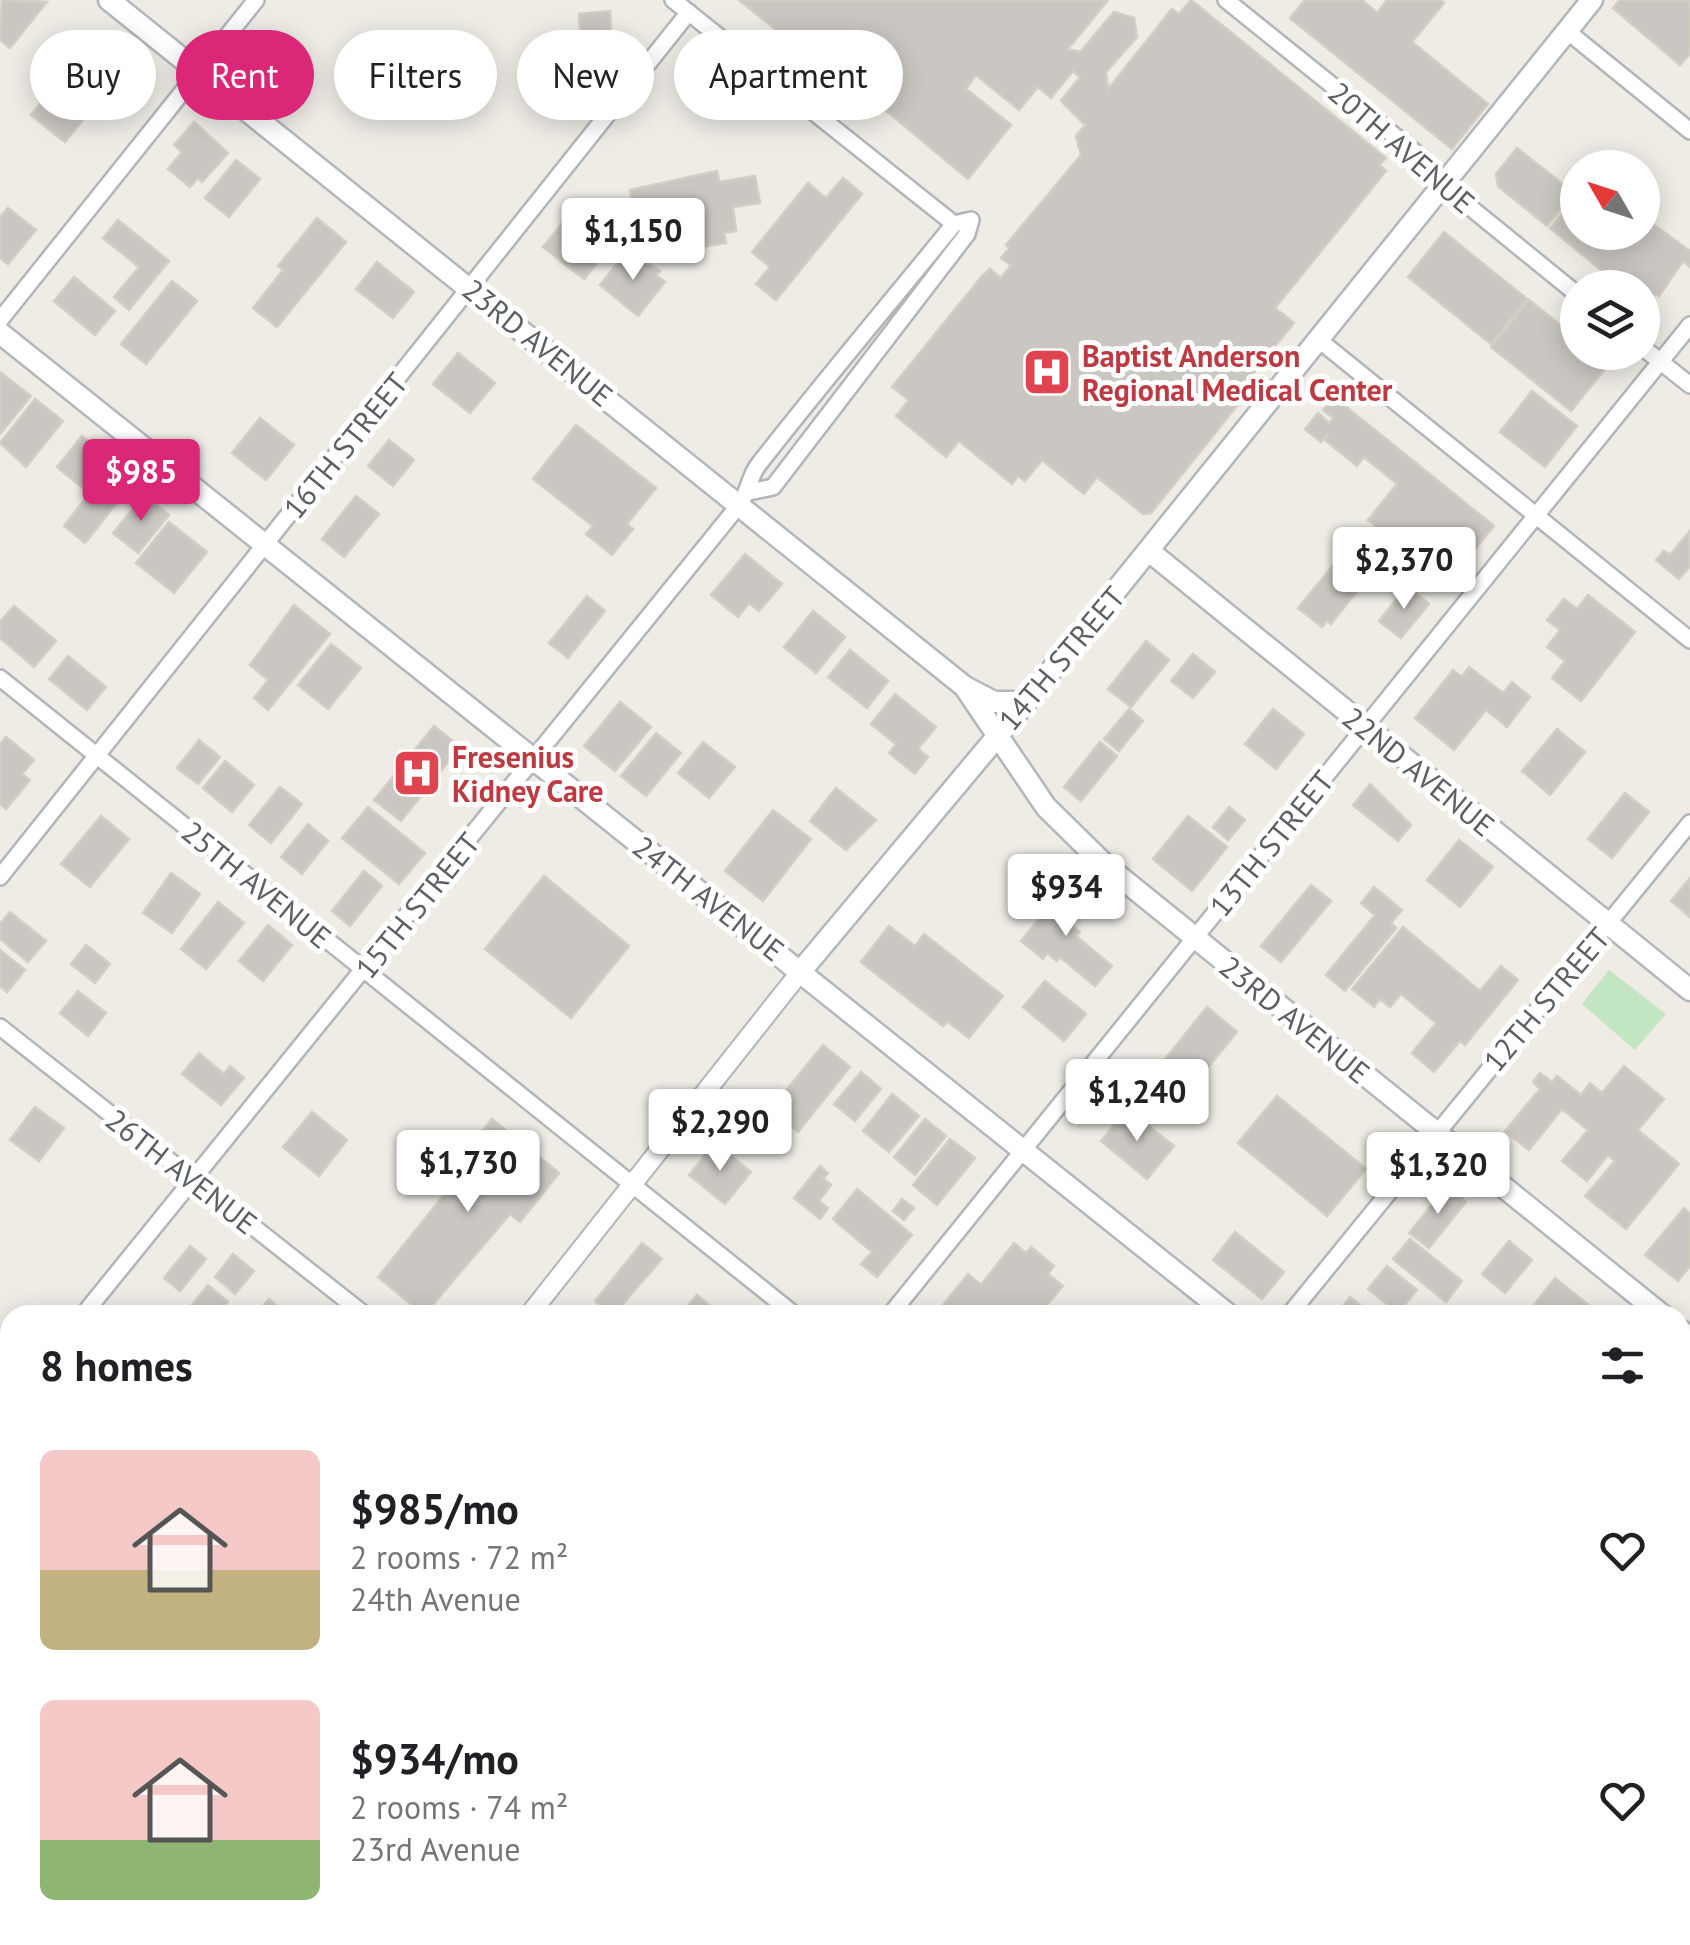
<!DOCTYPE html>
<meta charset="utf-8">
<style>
body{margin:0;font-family:"PT Sans",sans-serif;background:#f6f6f6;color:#202124;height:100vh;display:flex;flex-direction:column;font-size:38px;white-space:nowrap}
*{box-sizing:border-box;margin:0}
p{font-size:32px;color:#757577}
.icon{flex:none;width:55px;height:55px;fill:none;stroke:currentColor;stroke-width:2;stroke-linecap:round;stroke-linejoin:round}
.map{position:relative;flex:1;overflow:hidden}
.side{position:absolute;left:0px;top:1305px;width:1690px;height:640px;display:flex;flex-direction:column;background:#fff;border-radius:30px 30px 0 0;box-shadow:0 5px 25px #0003}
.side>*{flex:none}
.top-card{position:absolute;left:30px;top:30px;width:1000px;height:90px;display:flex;gap:20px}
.needle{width:65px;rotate:309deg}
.tools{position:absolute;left:1560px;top:150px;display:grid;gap:20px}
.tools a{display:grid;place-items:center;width:100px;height:100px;border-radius:50%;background:#fff;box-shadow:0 5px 25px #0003;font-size:50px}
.price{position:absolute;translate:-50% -85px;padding:0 22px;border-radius:10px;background:#fff;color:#222;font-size:32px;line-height:65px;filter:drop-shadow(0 2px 5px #0008)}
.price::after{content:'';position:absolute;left:50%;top:60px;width:30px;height:22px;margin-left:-15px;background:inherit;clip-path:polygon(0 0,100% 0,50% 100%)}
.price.active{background:#db2777;color:#fff}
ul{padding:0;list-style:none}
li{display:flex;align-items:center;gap:30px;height:250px;padding:0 40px}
li span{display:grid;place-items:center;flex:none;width:280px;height:200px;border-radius:15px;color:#555}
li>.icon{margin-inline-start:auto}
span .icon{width:120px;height:120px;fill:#fffc;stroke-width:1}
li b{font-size:42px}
h2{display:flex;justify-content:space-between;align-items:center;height:120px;padding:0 40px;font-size:42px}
.chip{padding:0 35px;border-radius:45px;background:#fff;box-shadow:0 5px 25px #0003;font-size:35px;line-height:90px}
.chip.active{background:#db2777;color:#fff}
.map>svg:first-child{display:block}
</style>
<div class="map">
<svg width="1690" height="1945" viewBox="0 0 1690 1945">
<rect width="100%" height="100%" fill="#eeece5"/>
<path fill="#c2e5c2" d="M1609,970L1666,1014L1635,1050L1582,1004Z"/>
<path fill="#cac7c2" stroke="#d3cec3" stroke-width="2.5" d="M2,0L47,2L10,48L0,40Z
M739,0H1108L1068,49L1080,52L1114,12L1134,18L1137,37L1106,72L1108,89L1172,9L1179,14L1191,0L1386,158L1379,165L1386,171L1275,308L1294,323L1251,376L1257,381L1151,513L1143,514L1097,477L1084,494L1042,460L1025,481L1018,476L1012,484L959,441L946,457L896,416L909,400L892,387L982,276L990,269L1001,278L1011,265L1001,258L1009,248L1006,245L1081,155L1076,136L1085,125L1061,101L1080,77L1073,71L1051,98L1038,87L1019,110L976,75L966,89L1011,125L968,179L835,68L830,74Z
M1305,0H1362L1377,13L1387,0H1440L1444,3L1412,42L1488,104L1452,149L1290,18Z
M1620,0H1690V54L1680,65L1613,8Z
M610,11L611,31L580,33L579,14Z
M82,52L116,79L65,142L31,115Z
M194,122L228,153L202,182L198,178L190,187L168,169L182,152L174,145Z
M1517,148L1574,193L1547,226L1498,186L1496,174Z
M236,160L260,179L229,217L205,198Z
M717,171L719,182L755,176L760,203L733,207L736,231L724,233L726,243L701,247L700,237L639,247L630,190Z
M843,178L862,194L776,300L756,284L770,267L752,252L808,183L826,198Z
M1578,195V232H1642V216L1690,251V267L1683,261L1659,296L1656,294L1648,303L1642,298V288L1629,287L1635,280L1627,273L1618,284L1550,228Z
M576,206L585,214L589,209L617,239L584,279L543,247Z
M8,208L36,230L8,264L0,258V217Z
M317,218L346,242L277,327L253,308L283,270L278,266Z
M118,220L169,261L129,310L114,297L139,267L103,238Z
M1444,232L1527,299L1491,344L1408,277Z
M627,251L660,271L656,275L665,282L638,316L600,285Z
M377,262L414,292L393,318L356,289Z
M74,277L115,311L95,335L54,301Z
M172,281L197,301L146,364L121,344Z
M1529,300L1578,339V352H1594L1609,364L1571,411L1491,347Z
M458,353L495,383L470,413L433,384Z
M0,372L31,396L0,434Z
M1532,391L1577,426L1545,467L1500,432Z
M1334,397L1494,526L1454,574L1407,536L1400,544L1368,520L1397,484L1364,457L1357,466L1325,440L1328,433L1321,442L1305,429L1318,413L1329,423L1333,418L1323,410Z
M35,399L63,421L26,467L0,443Z
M260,418L294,445L266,480L232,453Z
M576,425L656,488L627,524L633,529L612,555L586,534L593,526L533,479Z
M82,436L108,457L83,488L57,467Z
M389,440L414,460L393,486L368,466Z
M106,472L127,490L85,543L64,526Z
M144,495L169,515L138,553L113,533Z
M356,496L379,514L344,557L322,539Z
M169,522L207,552L174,593L136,563Z
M1689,532L1690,566L1679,579L1656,560L1664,551L1670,555Z
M745,554L782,584L759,611L749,603L738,617L711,595Z
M1335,563L1362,585L1331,624L1327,621L1322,627L1298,608Z
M1407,586L1429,604L1401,638L1379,621Z
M1588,595L1635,632L1581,701L1552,678L1565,661L1547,647L1560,630L1547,620L1564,599L1577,609Z
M587,596L605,611L568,658L549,643Z
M294,605L330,634L268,710L254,698L268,680L250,665Z
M14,606L56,641L34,667L0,638V622Z
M813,611L845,637L816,673L784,647Z
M1146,641L1169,660L1131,707L1108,689Z
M331,644L361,668L328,709L298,685Z
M850,650L888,681L867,708L828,677Z
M1193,654L1215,672L1193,698L1171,681Z
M68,656L106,687L87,710L49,679Z
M1469,667L1503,693L1512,682L1530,697L1507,727L1486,710L1454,750L1415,718L1453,670L1462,677Z
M895,694L936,727L918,749L928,757L915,774L889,753L896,744L871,724Z
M620,702L651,727L615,771L584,746Z
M1129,709L1143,721L1119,751L1104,739Z
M1273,709L1304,734L1276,769L1245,744Z
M434,726L460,747L401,821L374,800Z
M1557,729L1585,752L1550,795L1522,771Z
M656,733L681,753L646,796L621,776Z
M6,737L34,760L22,774L30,780L6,809L0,804V744Z
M199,740L220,757L198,784L177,768Z
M703,742L735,767L709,798L678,773Z
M1100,742L1117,756L1081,801L1064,787Z
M225,761L254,785L232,812L203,788Z
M1370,784L1411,825L1398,841L1353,805Z
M280,787L302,804L271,843L249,825Z
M836,788L876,820L846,850L810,821Z
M1625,793L1649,812L1612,858L1588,839Z
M368,807L425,853L399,884L342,838Z
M1229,807L1245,820L1228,840L1213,827Z
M773,810L811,839L763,901L725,871Z
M101,816L129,839L90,887L61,864Z
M1188,816L1227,847L1192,891L1153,859Z
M308,824L328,841L302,874L281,857Z
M1459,840L1493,867L1460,907L1427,880Z
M364,871L382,886L350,926L332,911Z
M171,873L200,894L172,933L143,913Z
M544,876L629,946L571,1018L485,949Z
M1690,878V917L1671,901Z
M1311,885L1331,901L1281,962L1261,946Z
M1374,887L1402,910L1391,923L1396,928L1345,991L1326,975L1375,915L1361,903Z
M1064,888L1085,905L1070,924L1080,932L1076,936L1112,966L1095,986L1060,957L1057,961L1047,953L1043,959L1021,941Z
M218,902L244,923L206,969L181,949Z
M10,912L46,941L28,962L0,939V924Z
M268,925L292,945L263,981L239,961Z
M889,926L915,946L924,934L1003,996L969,1038L947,1021L943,1026L861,962Z
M1403,927L1480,991L1501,966L1518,980L1465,1045L1460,1041L1434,1072L1412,1053L1436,1023L1401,994L1390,1007L1380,999L1374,1007L1352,989Z
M86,945L110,964L95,983L71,964Z
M0,950L25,970L7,992L0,986Z
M1045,981L1086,1014L1064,1041L1023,1007Z
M78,991L106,1013L88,1036L60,1013Z
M1207,1007L1237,1032L1183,1098L1153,1074Z
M823,1045L850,1067L798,1132L771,1109Z
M199,1053L224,1074L230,1066L244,1078L221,1105L182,1074Z
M1624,1066L1664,1099L1638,1130L1679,1164L1626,1229L1585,1196L1615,1161L1608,1155L1587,1181L1562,1161L1588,1130L1562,1109L1529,1150L1505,1131L1540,1089L1533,1082L1540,1073L1552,1082L1557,1076L1581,1095L1590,1083L1602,1093Z
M861,1072L881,1089L855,1121L834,1104Z
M892,1094L919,1116L889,1152L863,1131Z
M1277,1096L1366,1169L1327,1216L1238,1143Z
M35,1107L64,1128L39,1161L10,1140Z
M1127,1109L1174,1146L1147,1179L1101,1141Z
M312,1112L347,1140L319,1176L283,1147Z
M492,1119L559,1173L520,1222L510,1214L424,1315L378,1277L460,1175L452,1169Z
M925,1119L946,1136L915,1175L894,1157Z
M950,1139L975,1158L937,1205L913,1185Z
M715,1143L751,1172L725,1204L689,1175Z
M820,1166L828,1173L823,1178L831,1185L819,1201L828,1208L820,1219L794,1198Z
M1447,1186L1466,1202L1429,1248L1409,1233Z
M857,1189L912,1235L877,1277L861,1264L872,1252L833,1219Z
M902,1199L914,1208L904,1220L893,1211Z
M1684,1208L1690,1214V1266L1678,1281L1645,1255Z
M1235,1232L1284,1272L1262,1299L1213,1260Z
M1410,1239L1462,1281L1446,1302L1393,1259Z
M1509,1241L1532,1260L1505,1293L1482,1274Z
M642,1243L662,1259L613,1315L595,1301Z
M1014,1243L1026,1253L1031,1247L1054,1266L1048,1274L1063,1286L1046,1306L1058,1315H935L968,1274L981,1285Z
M190,1246L206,1259L180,1291L164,1278Z
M233,1254L254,1271L235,1294L215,1277Z
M1387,1266L1417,1290L1398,1313L1368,1289Z
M1555,1278L1601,1315H1526Z
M208,1285L228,1302L217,1315H203L191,1306Z
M697,1295L722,1315H680Z
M1350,1297L1372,1315H1336Z
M269,1299L285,1313L283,1315H255Z
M1690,1417V1448L1680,1440V1430Z
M0,1501L10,1509V1550L0,1542Z
M1680,1929L1690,1938V1945H1662L1670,1935H1680Z
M40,1935H74L75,1936L67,1945H32Z
M335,1935H361L364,1938L359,1945H326Z
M538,1935H571L563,1945H530Z
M651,1935H670L683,1945H643Z
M902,1935H943L935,1945H914Z
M966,1935H1000L992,1945H978Z
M1079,1935H1095L1107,1945H1070Z
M1375,1935H1439L1431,1945H1388Z"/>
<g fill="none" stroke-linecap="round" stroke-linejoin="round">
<g stroke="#b2b5b9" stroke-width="20">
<path id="minor" d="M673,0L954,224
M1226,0L1421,157L1466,204L1578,295
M1567,31L1690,131
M0,320L256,0
M1319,340L1690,640
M1642,347L1690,385
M0,678L795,1315
M0,877L689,12
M0,1027L365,1315
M83,1315L739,505C749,492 749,476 759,464C822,383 889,304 954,224L971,220L967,234L773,487L749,492
M890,1315L1690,325
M1289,1315L1690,823
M0,1419L10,1406
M0,1599L10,1607
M1680,1765L1690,1752
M421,1935L433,1945
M871,1935L884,1945
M1148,1935L1160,1945
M1567,1935L1579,1945
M406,1945L414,1935
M755,1945L763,1935
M1186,1945L1194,1935
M1535,1945L1543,1935"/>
</g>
<g stroke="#b2b5b9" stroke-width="22">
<path id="tertiary" d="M529,1315L801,971
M5,1945L13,1935"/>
</g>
<g stroke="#b3b7bc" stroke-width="25">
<path id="secondary" d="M109,0L965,687L994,702H1026
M0,333L1229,1315
M1149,551L1690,990
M966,689L1046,807L1104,864L1662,1315
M801,971L1026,702L1592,0
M1680,1330L1690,1338
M1680,1676L1690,1684"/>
</g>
<use href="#minor" stroke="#fff" stroke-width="15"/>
<use href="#tertiary" stroke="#fff" stroke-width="18"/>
<use href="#secondary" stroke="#fff" stroke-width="20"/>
</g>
<defs>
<g id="hospital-square" transform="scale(2.5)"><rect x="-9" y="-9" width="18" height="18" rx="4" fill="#e0444e" stroke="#fff"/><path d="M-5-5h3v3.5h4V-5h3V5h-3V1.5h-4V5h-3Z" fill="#fff"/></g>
</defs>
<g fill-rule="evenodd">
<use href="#hospital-square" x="1047" y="372"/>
<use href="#hospital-square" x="417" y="773"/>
</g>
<g text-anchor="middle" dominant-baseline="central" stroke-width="10" stroke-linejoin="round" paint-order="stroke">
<g font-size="30" fill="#5c6065" stroke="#fff">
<text transform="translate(1402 147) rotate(41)">20TH AVENUE</text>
<text transform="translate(538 342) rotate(39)">23RD AVENUE</text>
<text transform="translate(345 445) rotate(-51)">16TH STREET</text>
<text transform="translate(1061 658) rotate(-50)">14TH STREET</text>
<text transform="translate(1419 771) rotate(39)">22ND AVENUE</text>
<text transform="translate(1271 843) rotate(-51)">13TH STREET</text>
<text transform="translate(257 884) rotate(39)">25TH AVENUE</text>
<text transform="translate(709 898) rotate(38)">24TH AVENUE</text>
<text transform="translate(417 905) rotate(-51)">15TH STREET</text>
<text transform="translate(1546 999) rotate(-50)">12TH STREET</text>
<text transform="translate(1295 1019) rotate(39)">23RD AVENUE</text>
<text transform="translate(182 1171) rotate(38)">26TH AVENUE</text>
</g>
<g font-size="30" font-weight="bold" fill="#be3a42" stroke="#fff" text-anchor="start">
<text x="1082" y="355">Baptist Anderson<tspan x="1082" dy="34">Regional Medical Center</tspan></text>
<text x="452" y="756">Fresenius<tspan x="452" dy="34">Kidney Care</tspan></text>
</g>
</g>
</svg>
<div class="tools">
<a><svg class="needle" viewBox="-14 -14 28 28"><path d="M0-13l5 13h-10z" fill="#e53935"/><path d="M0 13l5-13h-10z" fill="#757577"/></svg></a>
<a><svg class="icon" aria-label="layers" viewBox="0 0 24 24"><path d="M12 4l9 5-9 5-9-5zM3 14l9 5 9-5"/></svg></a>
</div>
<b class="price" style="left:633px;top:283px">$1,150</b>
<b class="price active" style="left:141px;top:524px">$985</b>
<b class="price" style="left:1404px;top:612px">$2,370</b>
<b class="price" style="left:1066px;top:939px">$934</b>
<b class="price" style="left:1137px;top:1144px">$1,240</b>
<b class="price" style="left:720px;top:1174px">$2,290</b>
<b class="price" style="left:468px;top:1215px">$1,730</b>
<b class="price" style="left:1438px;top:1217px">$1,320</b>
<div class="top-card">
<a class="chip">Buy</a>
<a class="chip active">Rent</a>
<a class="chip">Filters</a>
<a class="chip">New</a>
<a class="chip">Apartment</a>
</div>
<section class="side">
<h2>8 homes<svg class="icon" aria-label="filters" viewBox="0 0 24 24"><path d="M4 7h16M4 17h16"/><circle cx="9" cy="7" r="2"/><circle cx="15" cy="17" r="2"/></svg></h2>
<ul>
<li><span style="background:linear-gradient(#f6c9c9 60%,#c2b280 0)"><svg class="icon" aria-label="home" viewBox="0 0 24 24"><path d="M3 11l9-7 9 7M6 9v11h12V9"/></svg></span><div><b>$985/mo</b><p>2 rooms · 72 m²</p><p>24th Avenue</p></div><svg class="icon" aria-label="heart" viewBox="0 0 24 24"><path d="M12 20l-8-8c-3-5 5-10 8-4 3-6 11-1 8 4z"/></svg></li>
<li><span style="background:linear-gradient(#f6c9c9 70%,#8fb573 0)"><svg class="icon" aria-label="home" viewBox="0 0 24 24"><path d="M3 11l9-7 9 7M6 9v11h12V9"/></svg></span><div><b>$934/mo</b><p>2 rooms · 74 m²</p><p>23rd Avenue</p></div><svg class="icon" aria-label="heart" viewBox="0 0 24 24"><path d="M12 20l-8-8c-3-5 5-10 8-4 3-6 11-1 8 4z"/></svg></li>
</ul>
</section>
</div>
